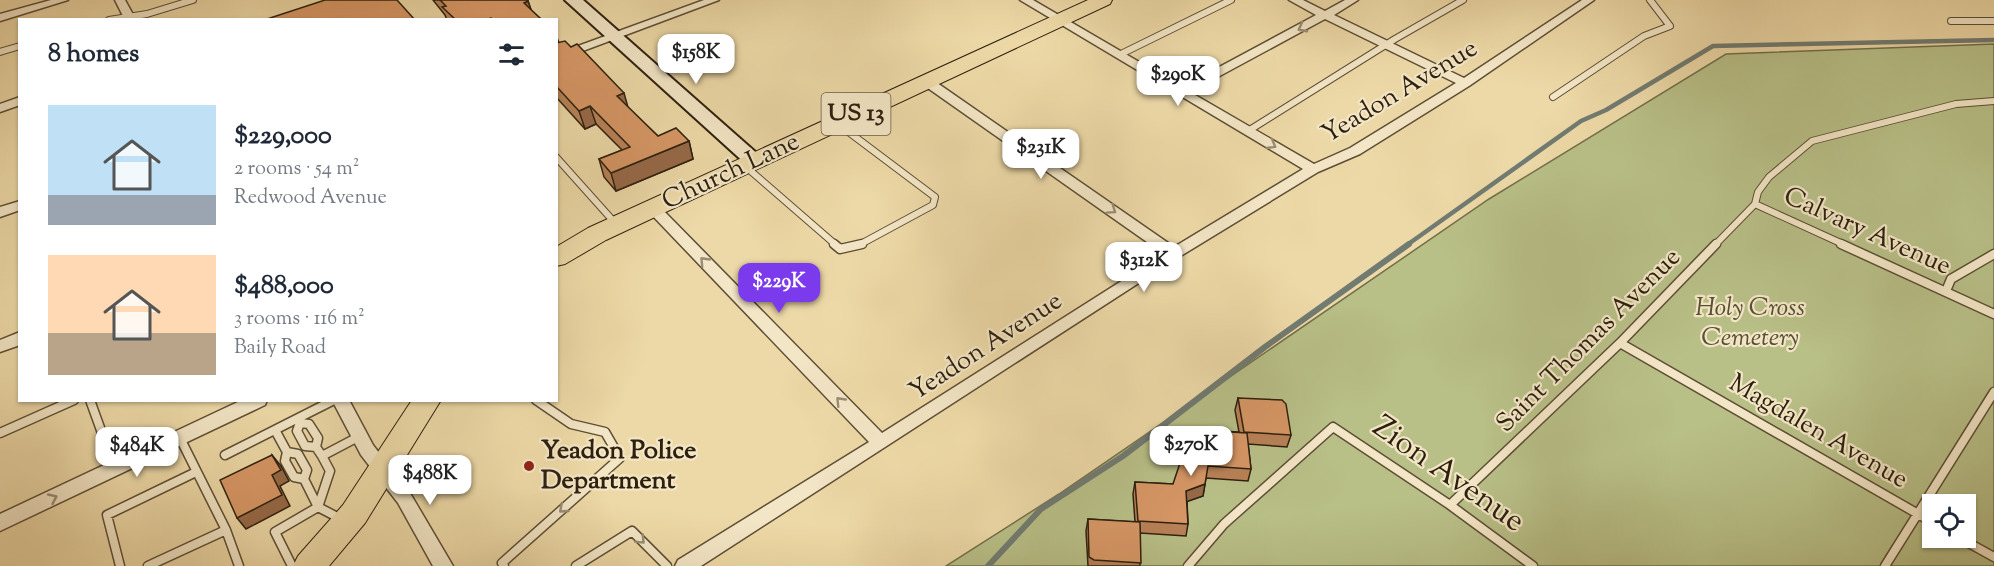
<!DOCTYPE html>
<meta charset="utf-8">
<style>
body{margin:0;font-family:"Sorts Mill Goudy",serif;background:#f6f6f7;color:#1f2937;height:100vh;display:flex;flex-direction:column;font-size:22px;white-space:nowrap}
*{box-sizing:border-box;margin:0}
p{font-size:20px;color:#747a83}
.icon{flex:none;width:33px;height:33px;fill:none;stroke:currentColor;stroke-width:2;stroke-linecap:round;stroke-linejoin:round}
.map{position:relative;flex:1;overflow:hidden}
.details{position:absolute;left:18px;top:18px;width:540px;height:384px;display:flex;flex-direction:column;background:#fff;border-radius:0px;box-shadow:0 2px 4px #0004}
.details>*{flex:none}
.controls{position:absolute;left:1922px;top:494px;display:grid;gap:12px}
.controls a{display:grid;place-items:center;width:54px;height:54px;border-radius:0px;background:#fff;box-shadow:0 2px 4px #0004;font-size:30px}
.price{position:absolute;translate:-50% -51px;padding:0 14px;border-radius:12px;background:#fff;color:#222;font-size:20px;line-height:39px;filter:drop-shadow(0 2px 3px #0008)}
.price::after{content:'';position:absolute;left:50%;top:36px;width:18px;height:14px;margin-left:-9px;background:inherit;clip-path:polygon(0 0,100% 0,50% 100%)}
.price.current{background:#7c3aed;color:#fff}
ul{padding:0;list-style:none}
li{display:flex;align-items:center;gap:18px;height:150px;padding:0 30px}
li span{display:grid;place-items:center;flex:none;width:168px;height:120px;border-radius:0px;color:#555}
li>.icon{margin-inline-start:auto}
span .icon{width:72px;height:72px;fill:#fffc;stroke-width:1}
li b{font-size:26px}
h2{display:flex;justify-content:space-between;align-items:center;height:72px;padding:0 30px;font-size:26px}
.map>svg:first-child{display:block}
</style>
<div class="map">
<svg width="1994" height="566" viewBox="0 0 1994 566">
<rect width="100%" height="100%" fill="#edd9a7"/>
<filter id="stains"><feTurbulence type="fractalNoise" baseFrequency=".00333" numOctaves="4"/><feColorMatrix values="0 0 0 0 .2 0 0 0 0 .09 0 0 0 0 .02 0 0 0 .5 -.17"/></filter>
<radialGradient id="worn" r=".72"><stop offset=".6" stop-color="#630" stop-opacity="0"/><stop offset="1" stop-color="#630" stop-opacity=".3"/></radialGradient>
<path fill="#b8bf87" stroke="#72704b" stroke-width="1.5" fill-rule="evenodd" d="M1994,44V566H946L1059,494L1489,199L1726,54ZM1932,504H1965V537H1932Z"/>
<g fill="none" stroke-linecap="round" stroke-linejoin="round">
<path stroke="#717b71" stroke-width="4.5" d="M1407,245L1581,121L1606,110L1713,46L1994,40"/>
<path stroke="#717b71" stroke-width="6" d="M988,566L1041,509L1123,456L1265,347L1409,244"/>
<g stroke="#5d4e35" stroke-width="8">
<path id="lane-far1" d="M109,20L147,14L193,0
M1951,21H1994
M0,52L20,46
M1119,55L1231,0
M1553,97L1644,36L1670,26L1650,0
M838,124L935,197L933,205L859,245
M1248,131L1395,39L1463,0
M556,157L616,224
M745,166L836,245
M1755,204L1758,192L1769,177L1812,141L1956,104L1994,101
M1755,204L1845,245
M1715,245L1755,204"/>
</g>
<g stroke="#5d4e35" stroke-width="11">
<path id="lane" d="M834,244L840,249L862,244
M1841,244L1994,314
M1946,291L1951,279L1994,254
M1620,343L1932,522
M90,400L115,469
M297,419L300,423L297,431L305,446L316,447L322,456
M300,423L309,424L318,438L316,447
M275,430L287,452
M0,433L74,400
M287,452L298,454L307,470L304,479L294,477L285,461Z
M225,455L334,400
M304,479L318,507L343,520
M1450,505L1620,343L1716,244
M226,530L239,566
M1958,537L1994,557
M120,566L107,515L196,472
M148,566L226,530L180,438
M292,566L275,532L318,507L330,471L322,456L360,436
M504,566L502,563L620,458L605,432L571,424L536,400
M576,566L632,531L667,566
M1188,566L1224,524L1333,427L1450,505L1533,566
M1885,566L1994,392"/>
</g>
<g stroke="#5d4e35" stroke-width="3">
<path id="street" d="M51,0H68L0,21V14Z
M115,0H125L136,20H125Z
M704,0H719L556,61V54Z
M1020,0H1033L1182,87L1316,15L1289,0H1303L1325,11L1345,0H1358L1334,15L1464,78L1582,0H1594L1469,86L1360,154L1318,172L1179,257L701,566H675L678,560L869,442L648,211L646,208L648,205H658L882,433L1164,254L922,84V78H930L1174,247L1303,169ZM1325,19L1456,83L1350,148L1314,164L1190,92Z
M20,97V105L0,112V104Z
M20,201V210L0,217V207Z
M20,332V345L0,352V340Z
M242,400H267L265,405L0,531V514Z
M332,400H349L373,445L410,493L453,566H433L398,503L361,455Z"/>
</g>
<g stroke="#2d200f" stroke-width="4">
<path id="secondary" d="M565,0H583L761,157L764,161L761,165H747Z"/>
</g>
<g stroke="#2d200f" stroke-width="2">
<path id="primary" d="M1088,0H1112L1110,4L606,240L565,264L556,266V247L588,228Z
M412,400H441L365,523L329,566H293L298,556L343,505Z"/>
</g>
<use href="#lane-far1" stroke="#f3e6c6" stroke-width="6"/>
<use href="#lane" stroke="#f3e6c6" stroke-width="8"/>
<use href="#street" fill="#f3e6c6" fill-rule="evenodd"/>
<use href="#secondary" fill="#f3e6c6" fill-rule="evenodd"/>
<use href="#primary" fill="#edd9a7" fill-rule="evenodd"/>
</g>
<path fill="#b88157" stroke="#2d200f" stroke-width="1.5" d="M433,0H527L528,1L531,10L542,20H447L445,15Z
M556,35L559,43L658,136L689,141L693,159L616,191L604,177L599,159L622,150L596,124L585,129L556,97Z
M1238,398L1291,435L1287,447L1248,444L1251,469L1248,481L1206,478L1203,496L1187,501L1188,524L1186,536L1140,533V566H1088L1086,531L1088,519L1135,522L1133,494L1135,482L1173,484L1184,464L1198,461L1196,442L1198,430L1239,432L1235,410Z"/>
<path fill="#966947" stroke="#2d200f" stroke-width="1.5" d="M528,1L534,18L524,3Z
M624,93L629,111L617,96Z
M590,106L596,124L585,129L579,111Z
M689,141L693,159L616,191L611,173Z
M272,455L281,466L289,481L280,486L290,506L246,529L237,518L272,475Z
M1205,484L1203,496L1183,503L1186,491Z"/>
<path fill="#d69665" stroke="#2d200f" stroke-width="1.5" d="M325,0H397L415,20H264Z
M440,0H527L528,1L524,3L542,20H492L491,18L486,20H456L442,7L446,6Z
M565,41L571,47L577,44L624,93L617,96L658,136L676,128L689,141L611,173L599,159L630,147L590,106L579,111L556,86V43Z
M1238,398L1282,400L1286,404L1291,435L1244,432Z
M1198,430L1247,433L1251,469L1208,466L1205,484L1186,491L1188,524L1138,521L1135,482L1173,484L1183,454L1184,464L1202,460Z
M272,455L281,470L272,475L282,495L237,518L220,480Z
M1088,519L1140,522L1141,563L1094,560L1089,557Z"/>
<defs><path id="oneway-chevron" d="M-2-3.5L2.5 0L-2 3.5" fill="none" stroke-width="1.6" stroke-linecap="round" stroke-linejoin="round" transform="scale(1.5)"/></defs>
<g stroke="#9a8d74">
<use href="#oneway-chevron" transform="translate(1302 28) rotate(152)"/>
<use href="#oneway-chevron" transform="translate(1272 145) rotate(30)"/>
<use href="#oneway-chevron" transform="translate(1112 210) rotate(35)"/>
<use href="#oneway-chevron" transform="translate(704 261) rotate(-134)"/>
<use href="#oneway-chevron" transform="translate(840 401) rotate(-134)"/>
<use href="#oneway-chevron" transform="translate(53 498) rotate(-25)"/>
<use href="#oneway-chevron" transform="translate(563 509) rotate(139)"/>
<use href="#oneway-chevron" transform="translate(641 540) rotate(45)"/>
</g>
<circle fill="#8f2418" stroke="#f3e6c6" stroke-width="2" cx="529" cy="466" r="6"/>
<g text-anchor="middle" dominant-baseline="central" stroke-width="4.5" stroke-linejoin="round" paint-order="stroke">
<rect fill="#f3e6c6" stroke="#685b46" stroke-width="1.5" x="821.5" y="93" width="69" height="42" rx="4.5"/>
<g font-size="24" font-weight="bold" fill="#2d200f">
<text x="856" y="114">US 13</text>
</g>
<g font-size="26" fill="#2d200f" stroke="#f3e6c6">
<text transform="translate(1400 92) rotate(-31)">Yeadon Avenue</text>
<text transform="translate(731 172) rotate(-25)">Church Lane</text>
<text transform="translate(1867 232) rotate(24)">Calvary Avenue</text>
<text transform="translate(1589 341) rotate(-45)">Saint Thomas Avenue</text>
<text transform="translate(986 347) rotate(-33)">Yeadon Avenue</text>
<text transform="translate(1818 432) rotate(30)">Magdalen Avenue</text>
</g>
<g font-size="26" font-style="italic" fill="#575033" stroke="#f3e6c6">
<text x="1750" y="308">Holy Cross<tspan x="1750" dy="30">Cemetery</tspan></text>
</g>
<g font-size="26" font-weight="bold" fill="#2d200f" stroke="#f3e6c6" text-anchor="start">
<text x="541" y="451">Yeadon Police<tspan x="541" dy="30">Department</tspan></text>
</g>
<g font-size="32" fill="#2d200f" stroke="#f3e6c6">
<text transform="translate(1448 475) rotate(35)">Zion Avenue</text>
</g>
</g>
<rect width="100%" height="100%" filter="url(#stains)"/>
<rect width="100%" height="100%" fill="url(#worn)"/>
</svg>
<div class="controls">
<a><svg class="icon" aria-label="locate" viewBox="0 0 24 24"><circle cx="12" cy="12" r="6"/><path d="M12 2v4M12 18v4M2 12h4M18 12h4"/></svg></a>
</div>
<b class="price" style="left:696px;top:85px">$158K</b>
<b class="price" style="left:1178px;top:107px">$290K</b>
<b class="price" style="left:1041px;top:180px">$231K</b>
<b class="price" style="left:1144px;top:293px">$312K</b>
<b class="price current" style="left:779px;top:314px">$229K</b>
<b class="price" style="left:1191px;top:477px">$270K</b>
<b class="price" style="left:137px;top:478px">$484K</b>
<b class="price" style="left:430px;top:506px">$488K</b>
<section class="details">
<h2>8 homes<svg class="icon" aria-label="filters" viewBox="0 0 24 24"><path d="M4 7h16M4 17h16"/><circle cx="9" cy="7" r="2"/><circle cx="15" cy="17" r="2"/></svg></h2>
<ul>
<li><span style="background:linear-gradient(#bfe0f5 75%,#9aa5b1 0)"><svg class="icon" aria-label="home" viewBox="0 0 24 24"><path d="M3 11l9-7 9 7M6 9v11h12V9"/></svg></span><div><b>$229,000</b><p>2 rooms · 54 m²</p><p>Redwood Avenue</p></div></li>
<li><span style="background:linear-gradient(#ffd9b3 65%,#b9a48a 0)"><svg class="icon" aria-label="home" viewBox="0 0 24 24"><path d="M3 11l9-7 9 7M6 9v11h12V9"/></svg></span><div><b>$488,000</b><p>3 rooms · 116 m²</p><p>Baily Road</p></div></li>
</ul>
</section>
</div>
